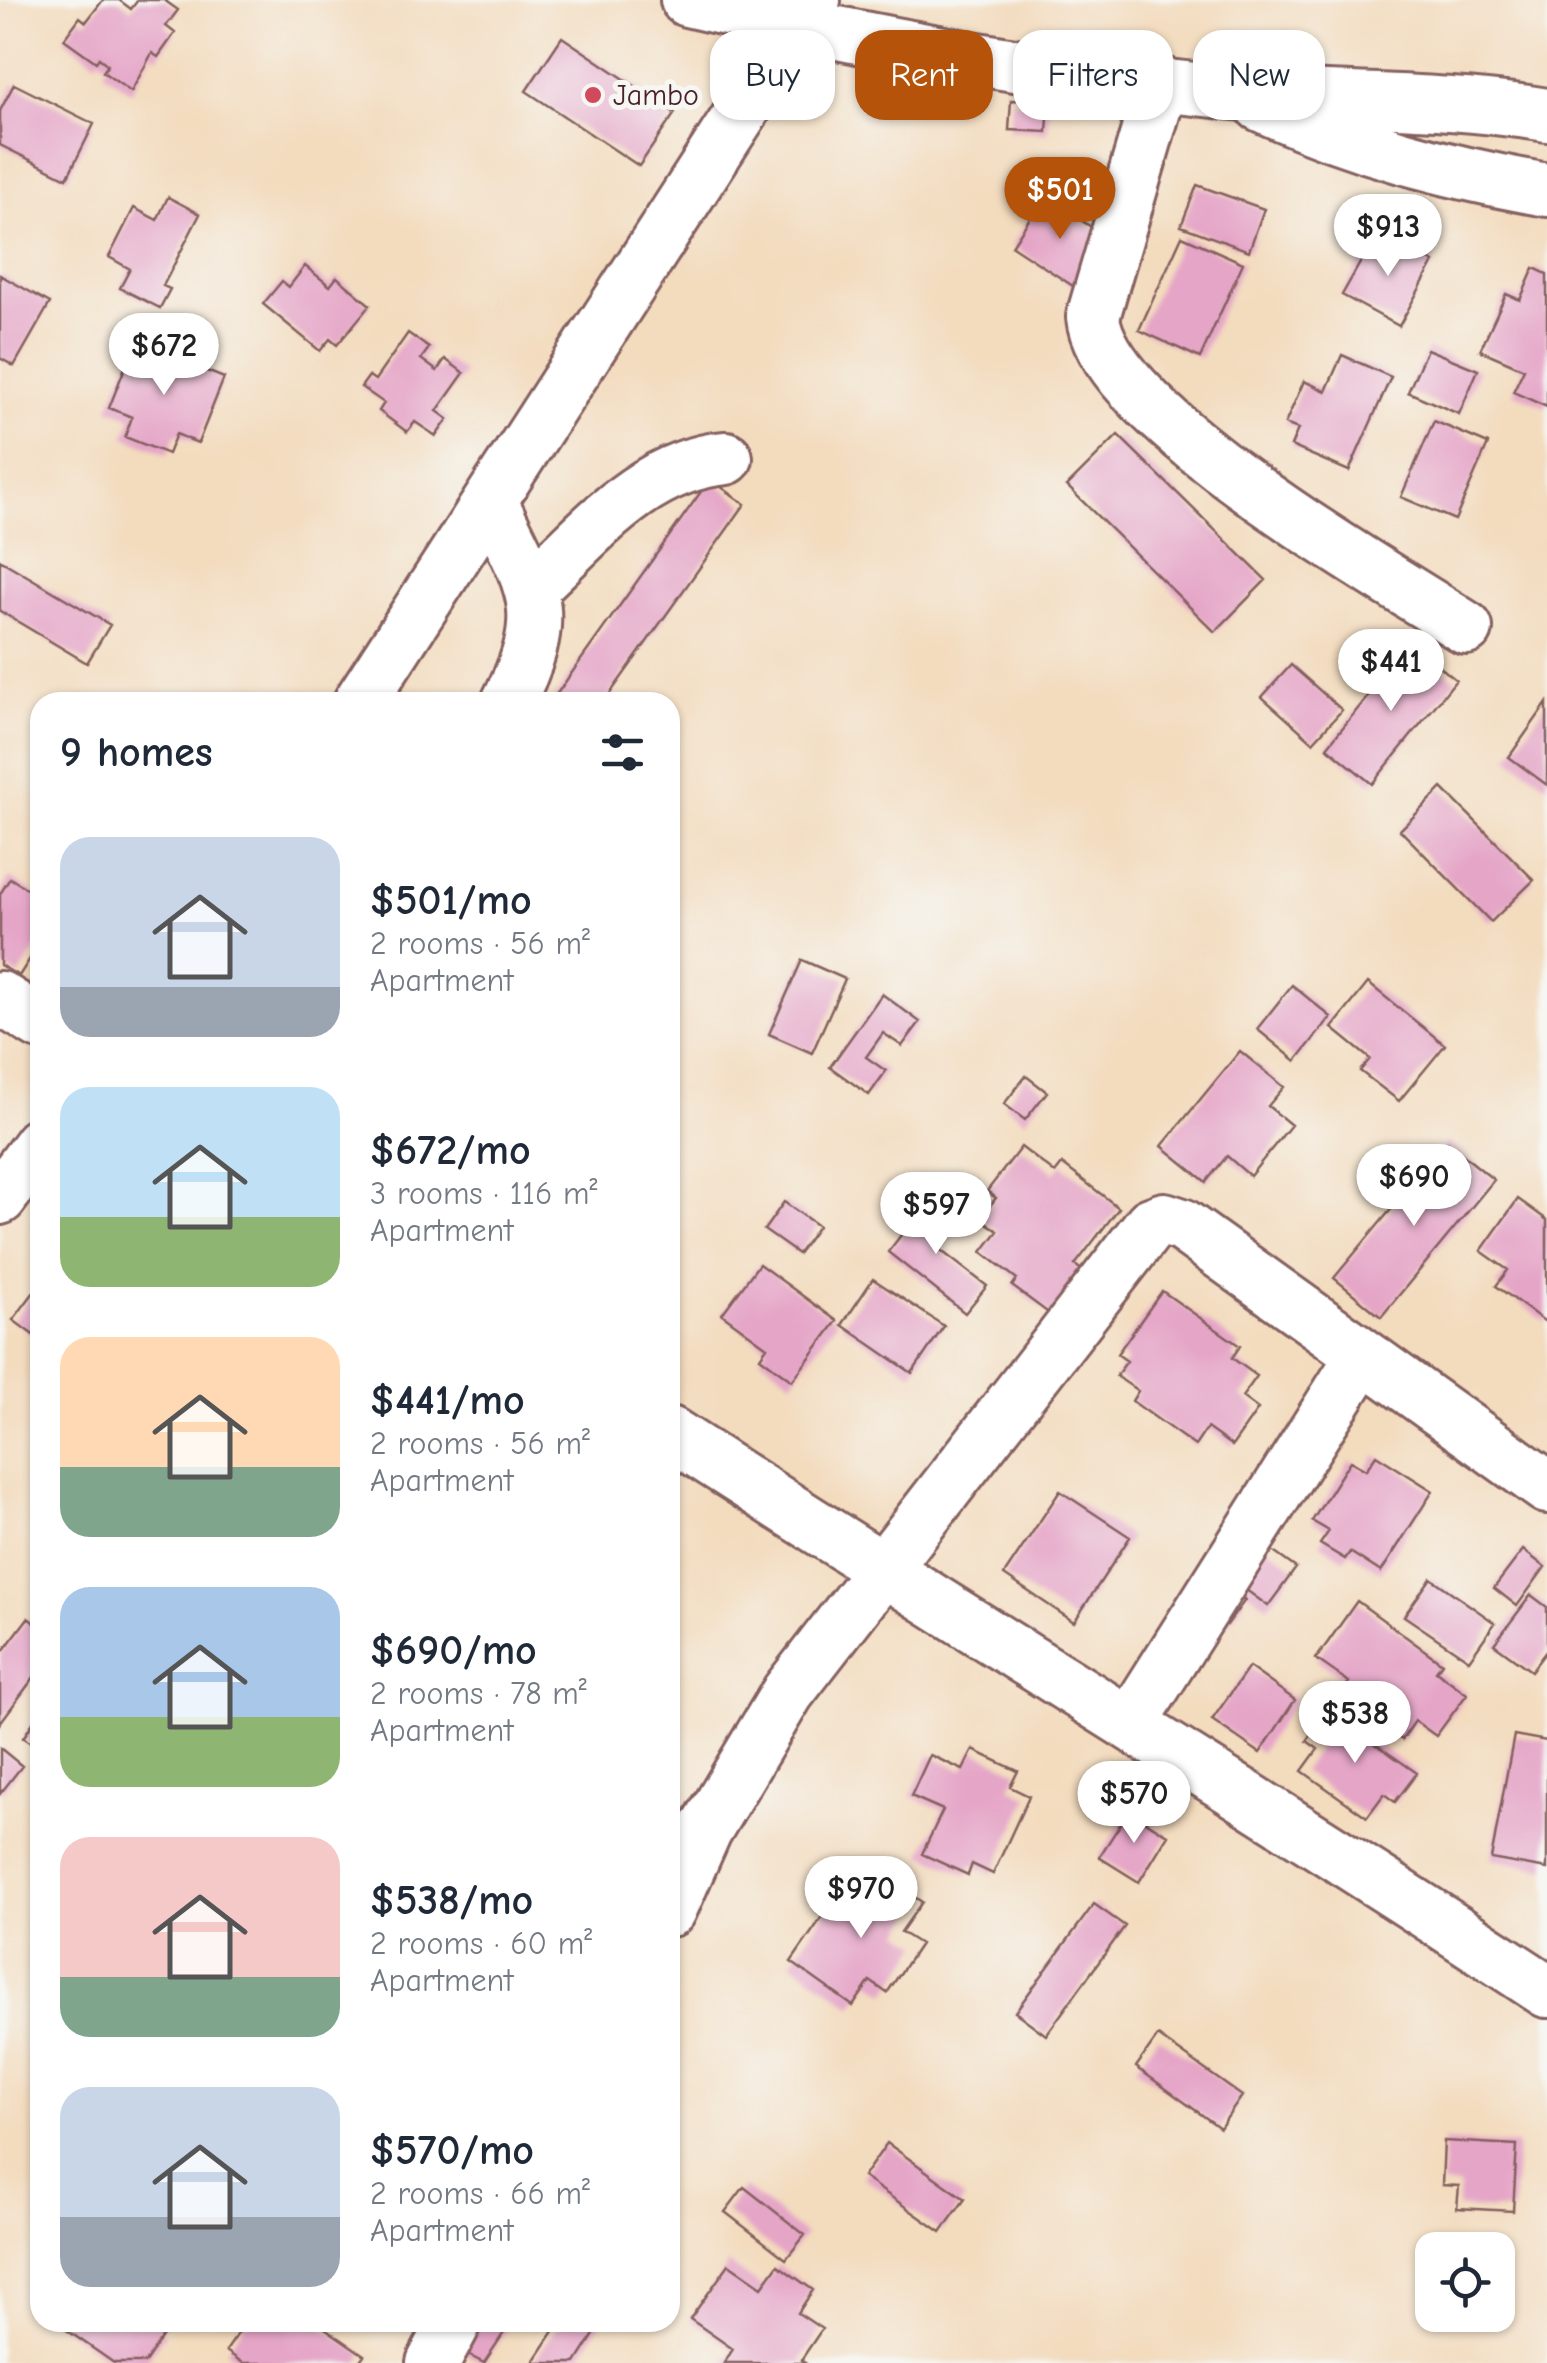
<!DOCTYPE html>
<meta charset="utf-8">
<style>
body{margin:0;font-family:"Comic Neue",sans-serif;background:#f2f2f3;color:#1f2937;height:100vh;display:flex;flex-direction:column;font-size:38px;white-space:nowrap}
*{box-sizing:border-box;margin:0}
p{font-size:32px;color:#747a83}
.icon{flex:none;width:55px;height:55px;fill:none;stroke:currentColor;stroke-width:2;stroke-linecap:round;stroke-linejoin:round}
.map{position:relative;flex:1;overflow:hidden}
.details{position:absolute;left:30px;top:692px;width:650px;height:1640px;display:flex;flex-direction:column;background:#fff;border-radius:30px;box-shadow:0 2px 8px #0004}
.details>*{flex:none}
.guide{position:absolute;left:710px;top:30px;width:685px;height:90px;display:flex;gap:20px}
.tools{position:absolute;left:1415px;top:2232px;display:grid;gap:20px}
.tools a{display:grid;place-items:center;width:100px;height:100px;border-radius:20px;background:#fff;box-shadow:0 2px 8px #0004;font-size:50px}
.price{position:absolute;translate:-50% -85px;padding:0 22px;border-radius:35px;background:#fff;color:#222;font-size:32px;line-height:65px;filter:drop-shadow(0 2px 5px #0008)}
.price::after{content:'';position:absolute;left:50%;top:60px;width:30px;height:22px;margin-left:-15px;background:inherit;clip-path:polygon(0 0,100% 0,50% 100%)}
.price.active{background:#b45309;color:#fff}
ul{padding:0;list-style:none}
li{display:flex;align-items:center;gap:30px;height:250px;padding:0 30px}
li span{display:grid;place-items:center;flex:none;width:280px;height:200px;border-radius:30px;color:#555}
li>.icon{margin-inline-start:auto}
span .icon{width:120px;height:120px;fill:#fffc;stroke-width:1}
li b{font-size:42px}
h2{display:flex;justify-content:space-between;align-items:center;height:120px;padding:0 30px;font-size:42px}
.pill{padding:0 35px;border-radius:30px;background:#fff;box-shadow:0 2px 8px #0004;font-size:35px;line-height:90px}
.pill.active{background:#b45309;color:#fff}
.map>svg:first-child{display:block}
</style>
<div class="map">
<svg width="1547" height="2363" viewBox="0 0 1547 2363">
<rect width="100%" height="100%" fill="#f6f6f2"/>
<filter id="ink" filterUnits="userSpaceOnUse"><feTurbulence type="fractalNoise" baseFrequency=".01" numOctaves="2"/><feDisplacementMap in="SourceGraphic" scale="20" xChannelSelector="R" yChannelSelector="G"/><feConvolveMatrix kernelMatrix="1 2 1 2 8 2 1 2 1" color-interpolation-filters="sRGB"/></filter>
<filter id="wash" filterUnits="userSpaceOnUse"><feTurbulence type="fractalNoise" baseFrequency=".0048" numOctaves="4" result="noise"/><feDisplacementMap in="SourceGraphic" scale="40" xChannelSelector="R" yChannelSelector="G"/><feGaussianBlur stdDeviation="2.25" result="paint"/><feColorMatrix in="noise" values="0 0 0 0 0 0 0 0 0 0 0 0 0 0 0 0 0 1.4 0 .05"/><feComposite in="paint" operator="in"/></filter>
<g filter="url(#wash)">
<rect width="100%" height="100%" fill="#f3dbbe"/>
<g id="blocks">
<path fill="#e5a5c7" d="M103,0H119L131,9L138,0H164L178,10L166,26L175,33L158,57L152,53L131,92L103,72L108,65L99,58L96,62L64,39L80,17L86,22Z
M562,37L675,113L639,166L526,91Z
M14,84L94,124L67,178L0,145V111Z
M1011,100L1049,102L1047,132L1009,130Z
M1197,185L1264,209L1249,251L1181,226Z
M1044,196L1108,238L1076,288L1012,246Z
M168,197L200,214L163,286L170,289L160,308L120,288L130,269L109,257L134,208L157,220Z
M1378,231L1434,262L1399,326L1342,295Z
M1182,236L1243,263L1200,358L1139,330Z
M305,266L330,286L337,277L370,305L337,345L330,339L320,351L263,304L282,281L289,287Z
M1534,268L1547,274V407L1513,392L1524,369L1480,350L1506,294L1520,300Z
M0,275L50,303L14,366L0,358Z
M408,333L429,348L421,359L437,371L445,359L464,373L437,411L448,419L436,436L415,422L407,432L379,411L384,403L361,387L369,376L375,380Z
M135,342L224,378L198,443L176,434L168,454L125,437L132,417L109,408Z
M1427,349L1478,370L1459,414L1408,392Z
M1342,355L1391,377L1349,471L1291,446L1298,429L1285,424L1304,381L1326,391Z
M1434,421L1488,444L1455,520L1401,497Z
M1118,435L1266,580L1215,632L1067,486Z
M710,479L745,504L604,702H551Z
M0,560L110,625L87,663L0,611Z
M1411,643L1456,680L1372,784L1327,747Z
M1291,665L1342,710L1313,742L1262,697Z
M1547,703V785L1509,757Z
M1442,788L1534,880L1491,922L1400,830Z
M10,878L40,897V943L19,976L0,965V894Z
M802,960L845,979L812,1053L769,1034Z
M1368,983L1445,1045L1399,1101L1360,1071L1370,1059L1332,1028Z
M1292,985L1331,1017L1296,1061L1257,1029Z
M882,994L920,1022L902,1046L883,1033L866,1057L886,1071L869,1095L830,1067Z
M1240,1051L1284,1087L1268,1106L1291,1125L1250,1176L1227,1156L1206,1182L1162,1146Z
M1026,1076L1047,1092L1025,1120L1004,1104Z
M1447,1142L1494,1180L1381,1317L1334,1278Z
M1021,1147L1055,1173L1062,1164L1119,1208L1075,1265L1099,1283L1066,1326L1012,1286L1017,1279L982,1252L998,1231L980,1218L996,1198L987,1191Z
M1518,1199L1547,1220V1323L1496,1286L1508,1270L1481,1251Z
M928,1200L959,1225L939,1249L987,1286L965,1313L888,1252Z
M784,1202L818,1226L798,1254L764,1230Z
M759,1264L837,1321L792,1381L760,1357L767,1347L722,1314Z
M873,1279L944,1326L912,1373L842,1325Z
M40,1284V1340L13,1320Z
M1162,1291L1240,1346L1232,1358L1257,1376L1242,1397L1258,1409L1232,1446L1207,1428L1195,1446L1132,1401L1138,1391L1116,1376L1127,1361L1117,1354Z
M1376,1455L1433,1491L1381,1572L1350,1552L1345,1559L1320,1544L1329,1531L1312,1521L1350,1461L1366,1470Z
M1060,1491L1130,1537L1074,1622L1004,1575Z
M1261,1543L1296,1568L1268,1606L1238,1584Z
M1523,1550L1545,1567L1517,1606L1494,1588Z
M1431,1578L1495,1623L1469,1660L1404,1616Z
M1229,1588L1245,1600L1227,1625L1211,1613Z
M1531,1595L1547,1607V1650L1531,1671L1494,1644Z
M1357,1601L1442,1663L1436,1671L1467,1694L1436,1736L1415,1721L1402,1740L1340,1696L1349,1682L1316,1659Z
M28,1618L40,1627V1669L0,1723V1655Z
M1249,1667L1295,1700L1260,1753L1212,1720Z
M1328,1711L1417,1773L1395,1802L1384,1794L1367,1817L1302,1771L1318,1749L1307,1741Z
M40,1712V1749L23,1738Z
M1514,1735L1547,1741V1869L1491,1859Z
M0,1748L22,1766L0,1794Z
M973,1750L1018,1771L1010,1787L1029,1796L993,1874L972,1864L968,1875L922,1854L943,1810L911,1796L930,1755L963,1770Z
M1129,1811L1168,1835L1139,1882L1099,1857Z
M879,1873L922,1902L901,1932L920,1944L887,1993L870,1981L853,2006L791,1962L838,1894L856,1906Z
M1094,1904L1125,1926L1046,2035L1015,2012Z
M1158,2036L1242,2096L1220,2128L1136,2067Z
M1444,2141L1517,2145L1513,2211L1457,2208L1459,2186L1442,2185Z
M887,2143L965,2199L941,2232L863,2177Z
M744,2187L805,2235L786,2259L725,2212Z
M729,2264L762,2287L778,2265L813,2290L798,2313L822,2329L801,2360L805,2363H724L733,2349L690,2319Z
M55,2322H166L160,2330L165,2333L145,2363H114Z
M246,2322H316L364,2355L358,2363H243L226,2351Z
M474,2322H511L484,2363L456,2349Z
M560,2322H602L576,2363H533Z"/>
</g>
</g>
<g filter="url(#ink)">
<use href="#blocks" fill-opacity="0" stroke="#85615e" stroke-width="2.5"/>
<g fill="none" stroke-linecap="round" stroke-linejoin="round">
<g stroke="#85615e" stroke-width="58">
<path id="minor" d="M687,0C866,42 1051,76 1235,93C1338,101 1445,98 1547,115
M1162,83L1093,317C1103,415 1382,574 1466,628
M1261,105C1354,148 1447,172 1547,190
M492,504C534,588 554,613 508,702
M533,586C591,532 644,465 726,458
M360,702L814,0
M0,998L40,1023
M0,1198L40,1144
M670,1433C961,1622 1258,1800 1547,1991
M1130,1724L1362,1357
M670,1910L705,1831L788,1692L1151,1224L1164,1219L1182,1225L1547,1487
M433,2363L455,2322"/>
</g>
<use href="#minor" stroke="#fff" stroke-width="52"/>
</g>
</g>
<circle fill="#d1495b" stroke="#f6f6f2" stroke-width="4" cx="593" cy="95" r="10"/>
<g text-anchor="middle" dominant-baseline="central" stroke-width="10" stroke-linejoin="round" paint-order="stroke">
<g font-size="30" fill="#4a1f2b" stroke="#f6f6f2" text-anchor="start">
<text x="613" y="95">Jambo</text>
</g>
</g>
</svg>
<div class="tools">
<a><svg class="icon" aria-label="locate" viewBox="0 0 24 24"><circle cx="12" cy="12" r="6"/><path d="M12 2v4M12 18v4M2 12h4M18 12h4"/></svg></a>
</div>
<b class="price active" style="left:1060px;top:242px">$501</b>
<b class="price" style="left:1388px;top:279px">$913</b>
<b class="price" style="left:164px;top:398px">$672</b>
<b class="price" style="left:1391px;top:714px">$441</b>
<b class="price" style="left:1414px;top:1229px">$690</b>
<b class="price" style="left:936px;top:1257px">$597</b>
<b class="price" style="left:1355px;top:1766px">$538</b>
<b class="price" style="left:1134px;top:1846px">$570</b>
<b class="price" style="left:861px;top:1941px">$970</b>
<div class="guide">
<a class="pill">Buy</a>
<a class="pill active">Rent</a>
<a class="pill">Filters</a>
<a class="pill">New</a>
</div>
<section class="details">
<h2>9 homes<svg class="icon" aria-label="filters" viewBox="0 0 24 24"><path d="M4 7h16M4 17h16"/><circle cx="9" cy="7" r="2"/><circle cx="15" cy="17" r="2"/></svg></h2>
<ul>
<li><span style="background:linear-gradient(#c9d6e8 75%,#9aa5b1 0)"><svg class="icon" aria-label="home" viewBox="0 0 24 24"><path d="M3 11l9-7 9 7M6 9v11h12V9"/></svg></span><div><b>$501/mo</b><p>2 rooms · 56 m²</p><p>Apartment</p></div></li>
<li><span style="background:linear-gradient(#bfe0f5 65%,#8fb573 0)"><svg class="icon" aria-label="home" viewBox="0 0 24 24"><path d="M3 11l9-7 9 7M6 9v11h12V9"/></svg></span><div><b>$672/mo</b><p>3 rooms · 116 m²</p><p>Apartment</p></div></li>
<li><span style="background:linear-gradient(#ffd9b3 65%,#7fa58c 0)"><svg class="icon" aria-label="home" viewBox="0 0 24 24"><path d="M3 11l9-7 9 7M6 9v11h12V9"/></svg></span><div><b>$441/mo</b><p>2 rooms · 56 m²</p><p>Apartment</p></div></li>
<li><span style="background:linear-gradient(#a9c7e8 65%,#8fb573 0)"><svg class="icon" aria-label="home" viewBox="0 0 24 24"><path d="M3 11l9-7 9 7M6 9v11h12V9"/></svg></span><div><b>$690/mo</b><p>2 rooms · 78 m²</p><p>Apartment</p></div></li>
<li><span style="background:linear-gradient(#f6c9c9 70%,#7fa58c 0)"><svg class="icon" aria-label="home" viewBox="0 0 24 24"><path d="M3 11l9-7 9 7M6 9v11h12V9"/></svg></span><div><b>$538/mo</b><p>2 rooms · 60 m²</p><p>Apartment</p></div></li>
<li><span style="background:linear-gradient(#c9d6e8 65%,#9aa5b1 0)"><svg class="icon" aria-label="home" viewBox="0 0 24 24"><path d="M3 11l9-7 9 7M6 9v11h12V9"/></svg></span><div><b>$570/mo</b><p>2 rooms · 66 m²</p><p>Apartment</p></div></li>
</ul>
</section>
</div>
